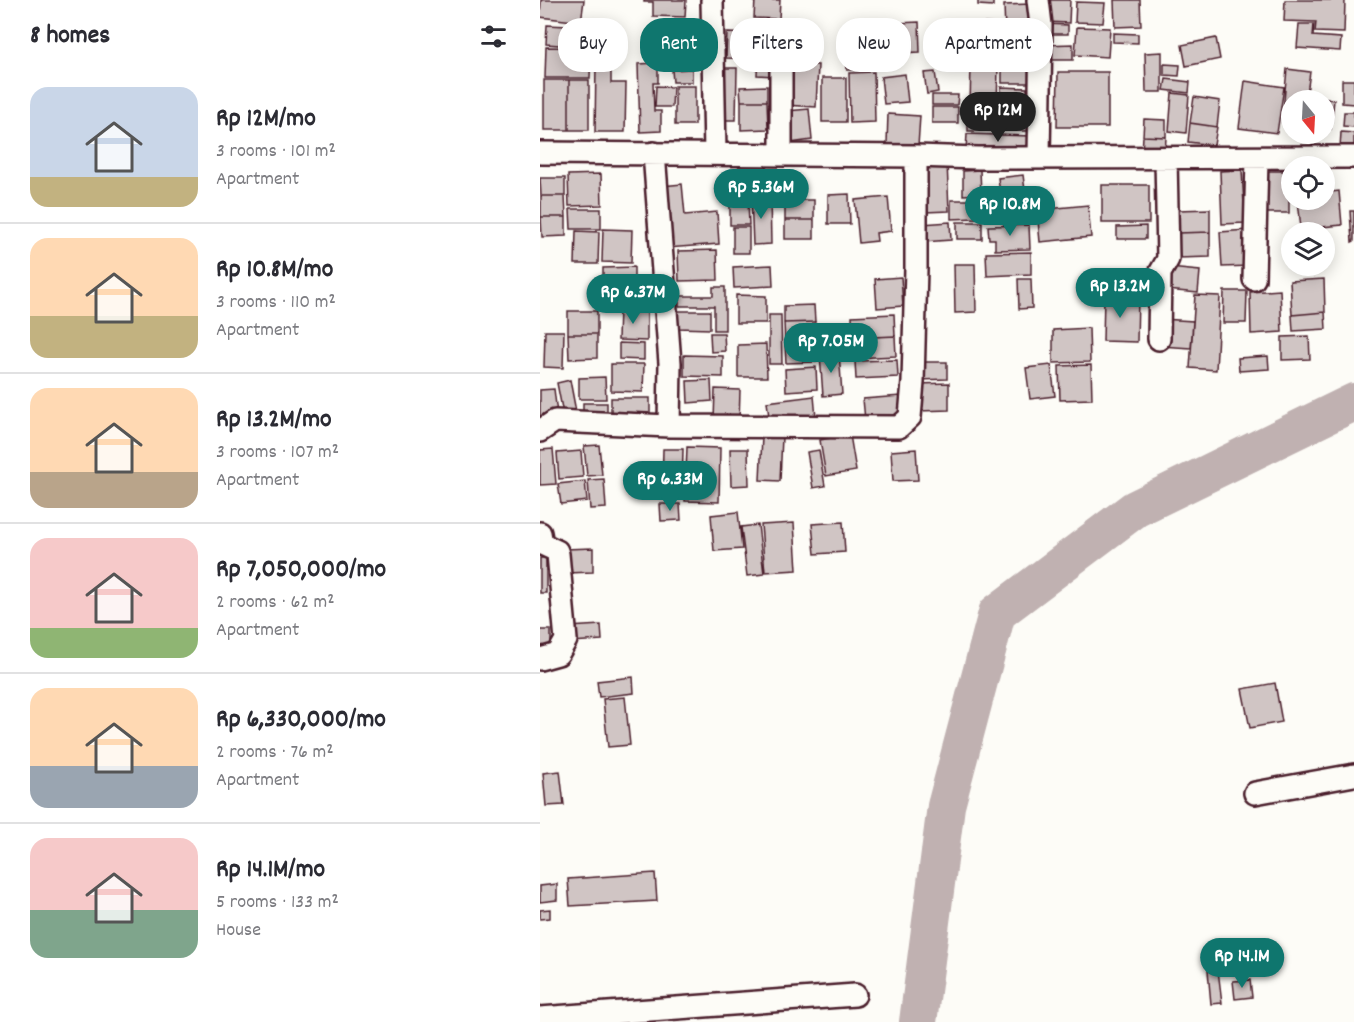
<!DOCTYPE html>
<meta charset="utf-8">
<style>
body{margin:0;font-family:Dekko,sans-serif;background:#f2f2f3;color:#2b2b33;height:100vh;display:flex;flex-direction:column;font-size:22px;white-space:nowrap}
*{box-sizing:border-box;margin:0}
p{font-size:20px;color:#7c7c81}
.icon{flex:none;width:33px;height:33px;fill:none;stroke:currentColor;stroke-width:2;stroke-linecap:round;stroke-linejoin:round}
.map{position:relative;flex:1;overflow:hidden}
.side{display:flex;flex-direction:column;background:#fff;width:540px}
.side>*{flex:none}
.top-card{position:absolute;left:18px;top:18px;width:570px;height:54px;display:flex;gap:12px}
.needle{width:39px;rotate:162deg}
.controls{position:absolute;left:741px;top:90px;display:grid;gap:12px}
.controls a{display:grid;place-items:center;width:54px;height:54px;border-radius:50%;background:#fff;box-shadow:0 3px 15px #0003;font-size:30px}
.price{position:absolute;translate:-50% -51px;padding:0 14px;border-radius:21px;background:#0f766e;color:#fff;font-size:20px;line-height:39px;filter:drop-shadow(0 2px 3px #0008)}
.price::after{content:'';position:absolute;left:50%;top:36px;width:18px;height:14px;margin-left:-9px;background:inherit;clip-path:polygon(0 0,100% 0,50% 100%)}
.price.on{background:#222;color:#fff}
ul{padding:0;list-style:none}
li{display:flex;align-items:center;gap:18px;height:150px;padding:0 30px}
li+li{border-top:2px solid #e1e1e2}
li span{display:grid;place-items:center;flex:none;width:168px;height:120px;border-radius:18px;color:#555}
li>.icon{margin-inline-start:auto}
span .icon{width:72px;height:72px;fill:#fffc;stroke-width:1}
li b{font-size:26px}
h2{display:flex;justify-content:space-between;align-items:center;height:72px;padding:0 30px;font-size:26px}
.tag{padding:0 21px;border-radius:24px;background:#fff;box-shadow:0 3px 15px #0003;font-size:21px;line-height:54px}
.tag.on{background:#0f766e;color:#fff}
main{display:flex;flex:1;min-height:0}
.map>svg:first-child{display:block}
</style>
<main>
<section class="side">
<h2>8 homes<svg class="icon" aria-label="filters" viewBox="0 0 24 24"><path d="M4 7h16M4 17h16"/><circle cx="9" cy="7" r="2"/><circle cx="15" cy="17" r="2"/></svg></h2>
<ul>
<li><span style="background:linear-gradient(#c9d6e8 75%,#c2b280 0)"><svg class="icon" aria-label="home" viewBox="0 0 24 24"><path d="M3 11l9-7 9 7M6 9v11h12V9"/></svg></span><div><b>Rp 12M/mo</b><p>3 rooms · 101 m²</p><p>Apartment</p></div></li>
<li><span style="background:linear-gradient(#ffd9b3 65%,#c2b280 0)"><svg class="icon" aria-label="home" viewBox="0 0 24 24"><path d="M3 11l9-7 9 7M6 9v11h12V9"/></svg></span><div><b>Rp 10.8M/mo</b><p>3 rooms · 110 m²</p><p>Apartment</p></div></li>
<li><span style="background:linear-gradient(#ffd9b3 70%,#b9a48a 0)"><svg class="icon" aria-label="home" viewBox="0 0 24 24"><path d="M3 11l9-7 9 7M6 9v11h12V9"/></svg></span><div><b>Rp 13.2M/mo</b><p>3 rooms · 107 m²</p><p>Apartment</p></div></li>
<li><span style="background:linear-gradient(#f6c9c9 75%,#8fb573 0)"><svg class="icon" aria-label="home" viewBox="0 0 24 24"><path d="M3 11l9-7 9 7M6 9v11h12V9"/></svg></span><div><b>Rp 7,050,000/mo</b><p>2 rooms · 62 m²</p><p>Apartment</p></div></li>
<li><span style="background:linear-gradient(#ffd9b3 65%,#9aa5b1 0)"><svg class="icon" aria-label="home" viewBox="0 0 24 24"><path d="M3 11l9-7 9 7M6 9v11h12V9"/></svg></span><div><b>Rp 6,330,000/mo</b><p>2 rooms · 76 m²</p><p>Apartment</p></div></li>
<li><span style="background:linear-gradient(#f6c9c9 60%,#7fa58c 0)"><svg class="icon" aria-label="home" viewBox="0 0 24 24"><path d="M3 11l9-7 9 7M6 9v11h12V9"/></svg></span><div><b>Rp 14.1M/mo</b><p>5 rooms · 133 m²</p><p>House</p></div></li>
</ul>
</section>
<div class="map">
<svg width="814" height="1022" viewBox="0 0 814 1022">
<rect width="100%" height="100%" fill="#fdfcf7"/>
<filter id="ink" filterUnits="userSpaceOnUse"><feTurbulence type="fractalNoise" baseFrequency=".0167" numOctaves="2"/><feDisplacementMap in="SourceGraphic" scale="12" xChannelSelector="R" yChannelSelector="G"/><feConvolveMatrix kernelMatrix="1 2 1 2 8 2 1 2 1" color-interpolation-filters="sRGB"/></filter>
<g filter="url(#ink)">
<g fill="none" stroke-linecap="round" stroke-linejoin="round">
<path stroke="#c0b1b1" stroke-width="38" d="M378,1022L406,806L457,613L595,509L814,402"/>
</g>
<path fill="#d0c5c4" stroke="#4a1f2b" stroke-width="1.5" d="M1,0H44L41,22L0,17Z
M104,0H146L145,17L113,16V2H104Z
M215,0H240L239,19L214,18Z
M438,0H453V6L438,5Z
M507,0H530L529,23L506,22Z
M574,0H600L601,26L575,27Z
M745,0H805L804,33L775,32L776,22L744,21Z
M536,2L565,3L563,23L535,22Z
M491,4L492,29L465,31L464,5Z
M379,22L380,52L337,54L335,24Z
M432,23L459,24L457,107L430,106Z
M505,24L528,25V34H505Z
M759,24H774L773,36L801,38L800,51L757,48Z
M7,25L48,27L46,47L6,44Z
M537,27L570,28L568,57L535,55Z
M219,29L237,30L235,76L217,75Z
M187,33L218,34L217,59L186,58Z
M573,33L598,34V43L573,42Z
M676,38L680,59L646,66L642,45Z
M533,44V60H503V45Z
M6,47L51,48L50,78H5Z
M306,50H324V70H307Z
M622,52V92H606L605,53Z
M118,63V83H113L114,111H121V131L100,132L98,64Z
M56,64H71V83H86L85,132H55Z
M246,64L278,65L276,107L245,105Z
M624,64L640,65L639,76L624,75Z
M462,65H489V83H462Z
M179,68H197L196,120H179Z
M152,69V82H133L132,70Z
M747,69L770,72L766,100H752V123L742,122Z
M334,72L335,122L310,123L309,73Z
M395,72L398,92L387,94L384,73Z
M518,72H568V127H517Z
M365,74L368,102L344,104L341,77Z
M282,78H306V122H282Z
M626,79L650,82L649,93L624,90Z
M4,80H29V130H4Z
M29,80H49V130H29Z
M802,80H814V104L802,103Z
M705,81L744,87L737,133L699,128Z
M116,86L133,87L132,107H115Z
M135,86H155V125H135Z
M227,86V101H201L200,87Z
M461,87L487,88V104L461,103Z
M632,93L649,95L646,133L629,131Z
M392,95H418L417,105H392Z
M654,97L680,101L677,127L650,123Z
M773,97L794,100L791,129L784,128V100H772Z
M201,101H227L228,129L201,130Z
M392,107H418V123H392Z
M269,109L272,140L250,143L247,111Z
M428,109H490V131H428Z
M804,112H814V127L803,126Z
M348,114L380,116L378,146L347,144Z
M604,119L626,120V137L603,136Z
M650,123L677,127L674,145L648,142Z
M801,132L814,133V149L800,148Z
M427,134L491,136L490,151L426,150Z
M603,136L626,137L625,154L602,153Z
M407,162L409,211L385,212L382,163Z
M440,170L441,194L423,195V171Z
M702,170L705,223L682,224L680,171Z
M722,171H749V213H722Z
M229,172L230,195H211V173Z
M61,174L62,205L29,206L28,175Z
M483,175L489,221L464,225L458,178Z
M0,178H25V196H1Z
M142,184L145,215L177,212L179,244L127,248L122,186Z
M562,185H609V223H562Z
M799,191L802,225L761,229L758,200H784V193Z
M309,194L310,224H288V195Z
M211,195H230L231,244L213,245Z
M1,196H25L26,217H1Z
M348,197L351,231L336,233L337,241L319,243L315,200Z
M190,199H208L209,225H190Z
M245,200H274V220H245Z
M411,200H436V218L411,219Z
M548,205L551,237L500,242L497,210Z
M30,209H61V229H31Z
M670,209V232L638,233V210Z
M810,211H814V241L812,242Z
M1,217H26V236L2,237Z
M245,220H274V239H245Z
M410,222L411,240L383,242L382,224Z
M417,222H442V239H417Z
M489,225L490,249L455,250V239H449L448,226Z
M606,226V239H577V227Z
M193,227H209V253H193Z
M63,229L92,230L91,263L62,262Z
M707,230L709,266L682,267L680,232Z
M36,231L59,232L58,264H35Z
M670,232V257L638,258V233Z
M177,250L178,280L139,281L138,251Z
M491,252V274L447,276L446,253Z
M414,264H435L436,312L415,313Z
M232,265L233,286L194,288L193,267Z
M94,267V288H63V268Z
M629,268L660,271L658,293L627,290Z
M564,272L597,273V294L563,293Z
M361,277L363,306L337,308L335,279Z
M478,279H491L492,308L479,309Z
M784,279L785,312L752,315L750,281Z
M173,287H185V330H174V306H139V296H173Z
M740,290L742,332L711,334L710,292Z
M684,291H707L706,323H683Z
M196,295L226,296V323H196Z
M655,295L680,296L676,370L650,368Z
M564,297L598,298L597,342L563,341Z
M274,305L275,322L244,323V306Z
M79,309H107V341L78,340Z
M28,311H57V334H28Z
M138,311H170V329L138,328Z
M785,312L786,329L753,331L752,315Z
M354,314L355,336L313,338L312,316Z
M229,315H241L242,364H229Z
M622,319L653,321L651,348L620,346Z
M275,322V342L245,343L244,323Z
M549,328L550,362L513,363V330Z
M5,331H24L23,368L4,367Z
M170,333H184L185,351L171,352Z
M28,334H57V358L29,359Z
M355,336L356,356L314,358L313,338Z
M769,336L770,359L742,360V337Z
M275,342L276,362L246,363L245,343Z
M79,343L104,344V360L79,359Z
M226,344L227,377H198V345Z
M299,352L302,394L283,396L280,354Z
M144,355L183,356V377L144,376Z
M728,356L729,369L699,371L698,358Z
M357,360L358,377L316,379L315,361Z
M378,362H407V379L379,380Z
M71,364H104L103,392L71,391Z
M511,365L515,396L490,399L486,368Z
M551,365L552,399L520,400L519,366Z
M276,367L277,389L246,391L245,369Z
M65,377L66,399H39V378Z
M30,380L37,417L24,419L17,383Z
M171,380L172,401L148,403L147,381Z
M409,383V410L378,411V384Z
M14,389L17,414L0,417V390Z
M175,389L200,390L199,422L174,421Z
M274,396L276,418L230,424L227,402Z
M361,396L362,416L325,420L323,399Z
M71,398H110V420H71Z
M43,403H67V421H43Z
M310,435L316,471L286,476L280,440Z
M222,436L242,437L240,481L220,480Z
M59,445L62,475L47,476L44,446Z
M147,447L180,448L179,502L145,501Z
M13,449L16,484L0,485V450Z
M123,449H143L142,489H122Z
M190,449H208L209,485L191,486Z
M376,449L378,480L353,481L351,451Z
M279,450L285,486L273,488L267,452Z
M41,451L43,477L19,479L17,453Z
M64,479L66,508L50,509L48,480Z
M45,481L47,501L21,504L18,484Z
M120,504H140L141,520L121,521Z
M198,512L202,549L174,551L171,515Z
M303,522L305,552L275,554L272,524Z
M254,523L257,570L225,572L221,525Z
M218,525L224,574L207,576L201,527Z
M53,548V572L26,573L25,549Z
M0,558H6V593H0Z
M61,625L62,640L31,642L29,627Z
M0,630H11V651H0Z
M93,677L94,693L59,697L57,681Z
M735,683L742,722L710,728L702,689Z
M85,697L90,745L68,747L63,699Z
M20,771L24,805L6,806L3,773Z
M115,873L117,901L30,906L28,879Z
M17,884V900L0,902V886Z
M10,909V918L0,919V910Z
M678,970L682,1003L671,1004L668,971Z
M710,980L712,997L695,999L693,981Z"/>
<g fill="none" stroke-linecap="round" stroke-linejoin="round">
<g stroke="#4a1f2b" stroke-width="26">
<path id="minor" d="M172,0L175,153
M498,0L501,25L499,157
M0,153L376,156L438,158L814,157
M114,153L130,363L129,426L359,427L370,417L373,382L376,268V156
M241,155V57
M714,279L717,159
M619,339L620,273L628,259L626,158
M0,431L15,421L129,426
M0,533L2,544L17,551L18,554L26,640L18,654L0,659
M715,793L814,775
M0,1018L315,995"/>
</g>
<use href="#minor" stroke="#fdfcf7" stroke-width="21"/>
</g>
</g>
</svg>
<div class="controls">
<a><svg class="needle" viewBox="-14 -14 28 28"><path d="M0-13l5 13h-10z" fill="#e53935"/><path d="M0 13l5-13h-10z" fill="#7c7c81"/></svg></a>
<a><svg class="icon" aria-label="locate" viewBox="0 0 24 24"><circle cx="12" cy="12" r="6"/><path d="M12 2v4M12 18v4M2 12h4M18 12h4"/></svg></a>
<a><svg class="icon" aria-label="layers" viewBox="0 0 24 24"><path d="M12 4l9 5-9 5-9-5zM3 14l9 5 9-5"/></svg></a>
</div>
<b class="price on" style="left:458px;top:143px">Rp 12M</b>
<b class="price" style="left:221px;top:220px">Rp 5.36M</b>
<b class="price" style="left:470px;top:237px">Rp 10.8M</b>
<b class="price" style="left:580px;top:319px">Rp 13.2M</b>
<b class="price" style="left:93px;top:325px">Rp 6.37M</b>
<b class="price" style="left:291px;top:374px">Rp 7.05M</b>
<b class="price" style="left:130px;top:512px">Rp 6.33M</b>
<b class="price" style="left:702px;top:989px">Rp 14.1M</b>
<div class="top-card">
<a class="tag">Buy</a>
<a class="tag on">Rent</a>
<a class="tag">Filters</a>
<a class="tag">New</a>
<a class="tag">Apartment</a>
</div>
</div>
</main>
